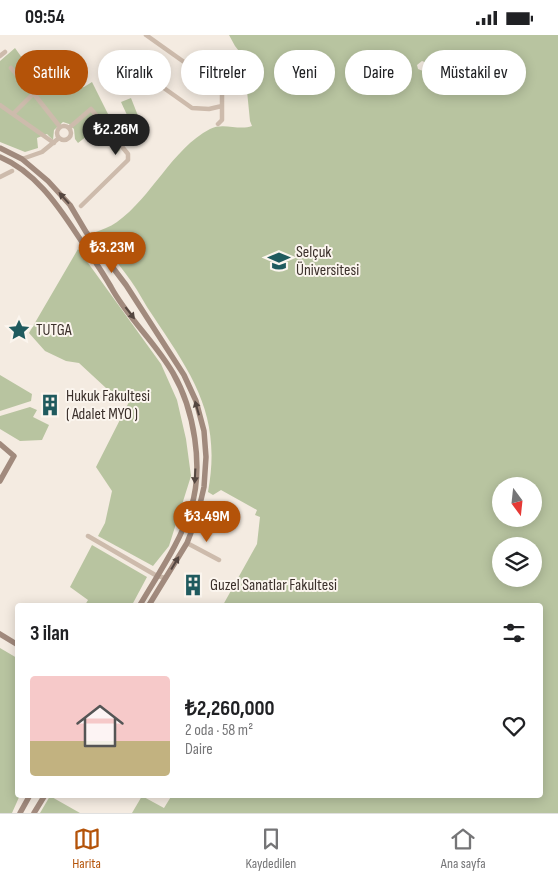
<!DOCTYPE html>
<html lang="tr">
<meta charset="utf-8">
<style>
body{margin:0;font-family:"Sofia Sans Condensed",sans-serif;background:#f2f2f2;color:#202124;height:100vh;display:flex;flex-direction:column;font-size:19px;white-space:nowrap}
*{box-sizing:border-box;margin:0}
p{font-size:16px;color:#757577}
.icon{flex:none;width:28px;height:28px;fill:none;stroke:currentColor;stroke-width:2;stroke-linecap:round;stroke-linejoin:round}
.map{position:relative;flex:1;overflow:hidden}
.details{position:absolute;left:15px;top:568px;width:528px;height:195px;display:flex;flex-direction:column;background:#fff;border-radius:5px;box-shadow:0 2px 12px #0003}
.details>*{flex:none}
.banner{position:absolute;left:15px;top:15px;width:529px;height:45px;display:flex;gap:10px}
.needle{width:32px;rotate:165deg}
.controls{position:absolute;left:492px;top:442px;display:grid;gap:10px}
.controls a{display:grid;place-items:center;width:50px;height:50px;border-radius:50%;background:#fff;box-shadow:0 2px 12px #0003;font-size:25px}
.price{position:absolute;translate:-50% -42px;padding:0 11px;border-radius:18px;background:#b45309;color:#fff;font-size:16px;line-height:32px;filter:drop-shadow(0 1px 2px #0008)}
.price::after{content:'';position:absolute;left:50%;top:30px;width:15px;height:11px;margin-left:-8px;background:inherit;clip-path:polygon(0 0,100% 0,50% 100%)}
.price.selected{background:#222;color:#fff}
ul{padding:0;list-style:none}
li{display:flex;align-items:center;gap:15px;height:125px;padding:0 15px}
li+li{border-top:1px solid #e0e0e0}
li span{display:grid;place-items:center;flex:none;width:140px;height:100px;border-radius:5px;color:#555}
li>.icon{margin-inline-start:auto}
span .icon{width:60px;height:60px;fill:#fffc;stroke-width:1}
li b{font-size:21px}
h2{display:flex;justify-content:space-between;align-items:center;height:60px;padding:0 15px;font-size:21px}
.tag{padding:0 18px;border-radius:22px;background:#fff;box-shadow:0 2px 12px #0003;font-size:18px;line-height:45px}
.tag.selected{background:#b45309;color:#fff}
.status{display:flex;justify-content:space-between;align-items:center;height:35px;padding:0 25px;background:#fff;direction:ltr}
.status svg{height:14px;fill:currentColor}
.menu{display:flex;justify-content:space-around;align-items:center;height:70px;border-top:1px solid #e0e0e0;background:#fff;font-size:14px;color:#757577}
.menu a{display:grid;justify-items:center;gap:2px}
.menu .selected{color:#b45309}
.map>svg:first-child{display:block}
</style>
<div class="status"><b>09:54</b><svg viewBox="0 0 49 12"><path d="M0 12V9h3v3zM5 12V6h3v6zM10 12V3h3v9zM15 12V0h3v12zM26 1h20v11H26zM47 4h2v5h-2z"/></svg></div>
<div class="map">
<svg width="558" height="778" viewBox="0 0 558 778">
<rect width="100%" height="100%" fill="#f4ebe1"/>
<path fill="#b8c4a0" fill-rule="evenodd" d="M229,0H558V778H132L142,761L164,773L172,760H540V570H223L257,509L260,482L255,480L257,475L221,455L213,460L208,457C222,381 193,341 153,281C145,270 139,257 131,246C119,229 106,214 93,198C101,195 110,192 117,187C152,162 172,114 210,94C223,87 239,96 252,91L250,86L246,46L256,38L235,11ZM422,26L450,37L457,53C444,58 440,43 430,38C426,36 422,36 418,34L417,30ZM501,451H534V484H501ZM501,511H534V544H501Z
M15,13L25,27L55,30L67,55L84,52L92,47L112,87L127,80L121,67L131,63L142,91L123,102L120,115L116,119L111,114L113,111L96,94L78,108L75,104L74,94L69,89L63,87L54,95L53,105L47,99L37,103L38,113L25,117L0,107V26Z
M78,214L161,329L177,365L186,404L191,441L169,511L153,531L98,501L105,488L112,456L96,432L130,365L106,353L79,328L66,326L45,316L29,298Z
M0,340L32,359L31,366L0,376Z
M30,372L37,375L33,382L49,390L42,405L20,406L0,394V381Z
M92,510L147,542L132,570H85L88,565L70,552Z
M0,613L17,623L18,760H20L12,778H0Z
M50,761L80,778H40Z"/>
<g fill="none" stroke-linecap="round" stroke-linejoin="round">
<path stroke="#cdbbac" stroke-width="4.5" d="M146,0L222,54V85L218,89
M0,21L5,17
M123,24L192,73L209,74L222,71
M11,33L34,59L60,92
M0,70L54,108
M13,79L53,39
M57 98a7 7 0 1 1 14 0a7 7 0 1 1-14 0Z
M69,93L91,74L128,119V125L81,171
M22,124L42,117L59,103
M0,142L12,136
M88,501L157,541L166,543
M187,508L219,525"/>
<path stroke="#a18a7d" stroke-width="5.5" d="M0,113L22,124L48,146L70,170L86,197L126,250L184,340L196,366L204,396L206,422L204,452L197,482L187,508L149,570
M0,122C34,136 57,169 76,198C88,216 100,233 111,252C127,282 155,307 173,338C194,374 204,432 191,473C180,508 158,539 140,570
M0,409L14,421L0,446
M0,599L18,610
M20,778L30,760
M34,778L45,760"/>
</g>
<defs><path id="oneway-solid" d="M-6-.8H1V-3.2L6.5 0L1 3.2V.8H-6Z" transform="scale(1.25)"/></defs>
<g fill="#544640">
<use href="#oneway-solid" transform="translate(64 163) rotate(-132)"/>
<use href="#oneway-solid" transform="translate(130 278) rotate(52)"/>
<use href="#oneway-solid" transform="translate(197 373) rotate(-106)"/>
<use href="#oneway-solid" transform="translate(195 441) rotate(93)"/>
<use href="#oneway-solid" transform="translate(175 528) rotate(-59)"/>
</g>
<defs>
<g id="university-bare" transform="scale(1.725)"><path d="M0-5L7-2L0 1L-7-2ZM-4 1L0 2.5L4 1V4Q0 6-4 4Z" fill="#1f5a5e" stroke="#fbf5ee" stroke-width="2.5" paint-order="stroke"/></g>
<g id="sight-bare" transform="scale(1.725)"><path d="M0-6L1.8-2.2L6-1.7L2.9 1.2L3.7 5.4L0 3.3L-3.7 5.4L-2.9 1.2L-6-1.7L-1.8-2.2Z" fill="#1f5a5e" stroke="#fbf5ee" stroke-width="2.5" paint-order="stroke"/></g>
<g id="building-bare" transform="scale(1.725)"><path d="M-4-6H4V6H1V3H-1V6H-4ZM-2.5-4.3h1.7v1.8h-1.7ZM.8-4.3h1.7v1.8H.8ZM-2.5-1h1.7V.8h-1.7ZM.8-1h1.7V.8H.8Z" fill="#1f5a5e" stroke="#fbf5ee" stroke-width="2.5" paint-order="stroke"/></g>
</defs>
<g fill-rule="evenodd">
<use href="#university-bare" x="279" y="226"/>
<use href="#sight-bare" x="19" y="295"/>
<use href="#building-bare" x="50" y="370"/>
<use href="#building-bare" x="193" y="550"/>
</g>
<g text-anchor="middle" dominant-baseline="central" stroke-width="4" stroke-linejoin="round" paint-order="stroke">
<g font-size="16" fill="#3b302b" stroke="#fbf5ee" text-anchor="start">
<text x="296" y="217">Selçuk<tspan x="296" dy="18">Üniversitesi</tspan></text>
<text x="36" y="295">TUTGA</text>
<text x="66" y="361">Hukuk Fakultesi<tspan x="66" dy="18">( Adalet MYO )</tspan></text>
<text x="210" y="550">Guzel Sanatlar Fakultesi</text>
</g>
</g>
</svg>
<div class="controls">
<a><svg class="needle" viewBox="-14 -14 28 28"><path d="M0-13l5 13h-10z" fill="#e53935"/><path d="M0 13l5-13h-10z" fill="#757577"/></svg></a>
<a><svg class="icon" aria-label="layers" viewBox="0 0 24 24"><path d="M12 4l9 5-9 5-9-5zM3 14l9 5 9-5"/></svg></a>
</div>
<b class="price selected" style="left:116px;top:121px">₺2.26M</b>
<b class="price" style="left:112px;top:239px">₺3.23M</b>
<b class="price" style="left:207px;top:508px">₺3.49M</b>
<div class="banner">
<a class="tag selected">Satılık</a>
<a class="tag">Kiralık</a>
<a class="tag">Filtreler</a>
<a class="tag">Yeni</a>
<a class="tag">Daire</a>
<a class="tag">Müstakil ev</a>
</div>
<section class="details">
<h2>3 ilan<svg class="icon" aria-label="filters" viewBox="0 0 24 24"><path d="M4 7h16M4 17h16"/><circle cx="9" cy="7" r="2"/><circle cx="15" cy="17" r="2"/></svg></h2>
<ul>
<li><span style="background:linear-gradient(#f6c9c9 65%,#c2b280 0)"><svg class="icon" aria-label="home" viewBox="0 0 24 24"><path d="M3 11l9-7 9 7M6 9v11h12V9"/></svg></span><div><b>₺2,260,000</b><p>2 oda · 58 m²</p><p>Daire</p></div><svg class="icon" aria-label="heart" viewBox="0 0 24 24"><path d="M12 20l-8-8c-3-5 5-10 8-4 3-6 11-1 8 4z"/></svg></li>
</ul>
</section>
</div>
<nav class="menu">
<a class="selected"><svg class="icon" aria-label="map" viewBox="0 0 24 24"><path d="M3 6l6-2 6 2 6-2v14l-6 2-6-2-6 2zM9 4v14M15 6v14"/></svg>Harita</a>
<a><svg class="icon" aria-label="saved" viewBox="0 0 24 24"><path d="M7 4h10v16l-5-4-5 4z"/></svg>Kaydedilen</a>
<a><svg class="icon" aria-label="home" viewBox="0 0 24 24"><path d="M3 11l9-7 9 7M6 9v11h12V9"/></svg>Ana sayfa</a>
</nav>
